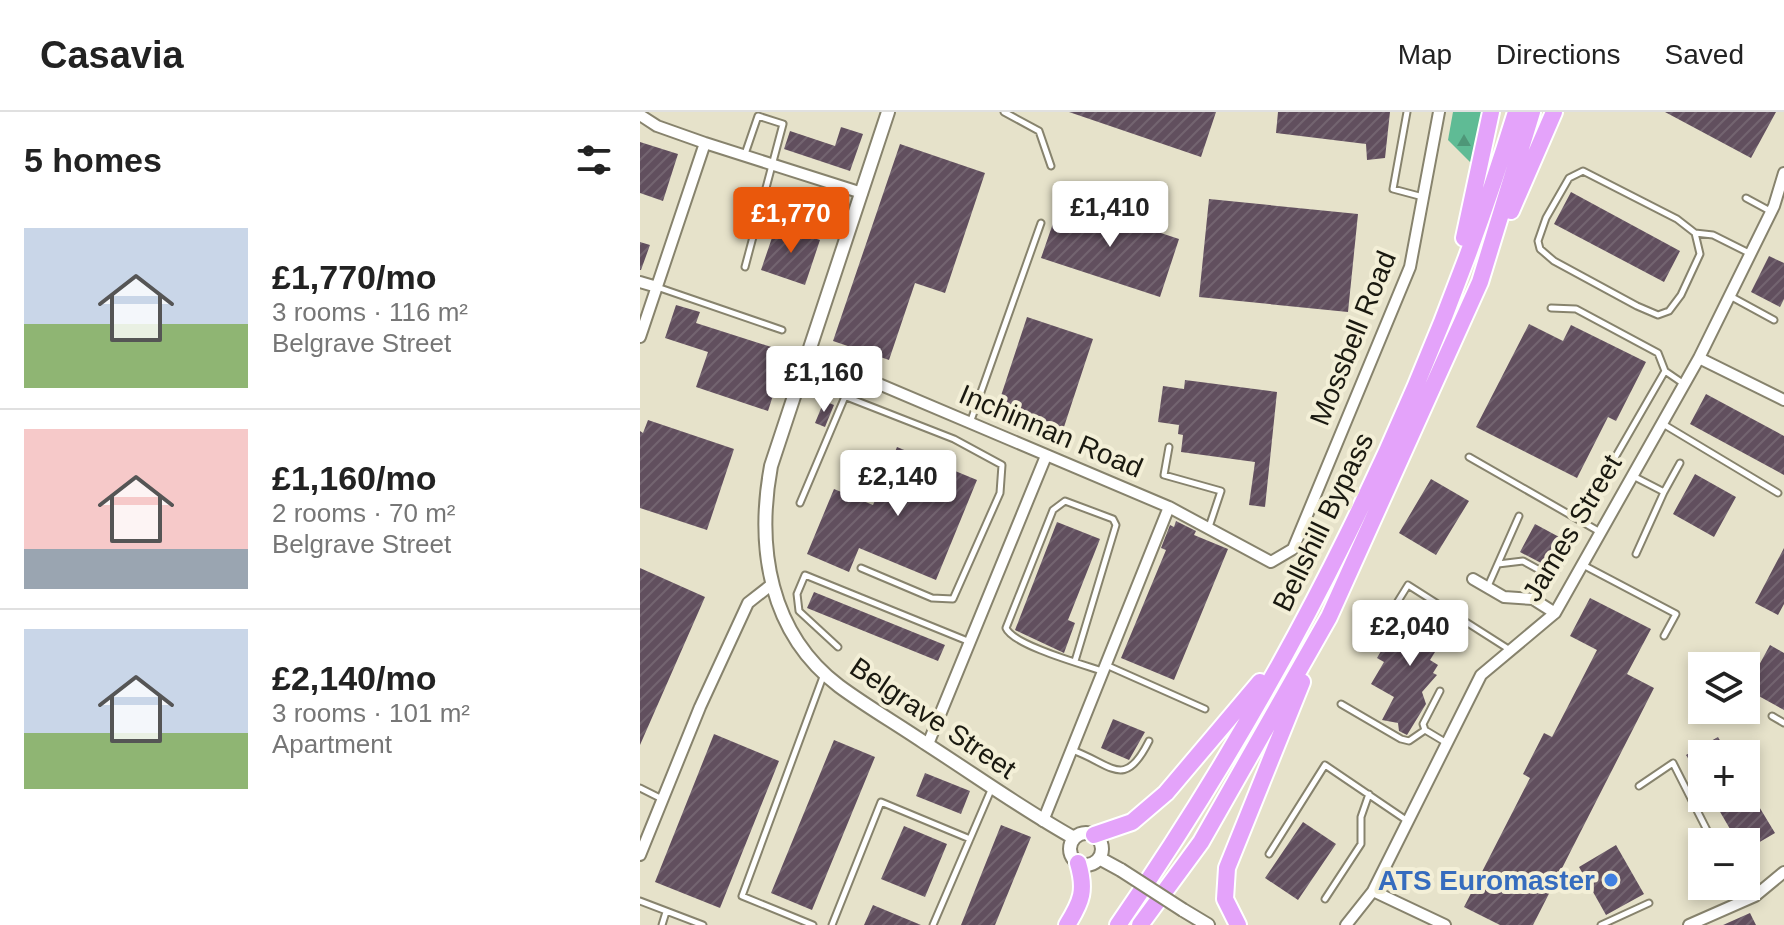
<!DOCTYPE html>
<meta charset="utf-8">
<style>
body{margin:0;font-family:Arial,sans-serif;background:#f6f6f6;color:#222;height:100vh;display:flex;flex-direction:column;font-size:30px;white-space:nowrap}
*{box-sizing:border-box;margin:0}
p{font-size:26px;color:#767676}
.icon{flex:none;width:44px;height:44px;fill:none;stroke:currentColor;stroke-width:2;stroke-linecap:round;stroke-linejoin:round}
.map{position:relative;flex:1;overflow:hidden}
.drawer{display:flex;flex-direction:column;background:#fff;width:640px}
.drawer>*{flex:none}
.buttons{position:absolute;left:1048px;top:540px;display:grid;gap:16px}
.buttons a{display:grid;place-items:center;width:72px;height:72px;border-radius:0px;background:#fff;box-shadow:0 4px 12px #0003;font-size:40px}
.price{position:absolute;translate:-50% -68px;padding:0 18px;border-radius:8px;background:#fff;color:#222;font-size:26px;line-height:52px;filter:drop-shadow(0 2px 4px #0008)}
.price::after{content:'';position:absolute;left:50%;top:48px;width:24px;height:18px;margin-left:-12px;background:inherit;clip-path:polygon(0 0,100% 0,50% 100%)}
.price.selected{background:#ea580c;color:#fff}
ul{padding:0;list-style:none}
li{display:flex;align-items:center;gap:24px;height:200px;padding:0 24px}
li+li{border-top:2px solid #e0e0e0}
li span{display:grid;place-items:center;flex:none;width:224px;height:160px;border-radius:0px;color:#555}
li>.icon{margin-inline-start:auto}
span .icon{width:96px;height:96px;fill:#fffc;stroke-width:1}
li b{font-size:34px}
h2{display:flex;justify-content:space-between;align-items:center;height:96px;padding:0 24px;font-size:34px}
header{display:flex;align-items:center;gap:48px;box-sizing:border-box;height:112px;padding:0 40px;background:#fff;border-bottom:2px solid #e0e0e0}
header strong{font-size:38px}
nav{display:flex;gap:44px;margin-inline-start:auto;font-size:28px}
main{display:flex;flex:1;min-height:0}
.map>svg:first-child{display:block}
</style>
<header>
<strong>Casavia</strong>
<nav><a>Map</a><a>Directions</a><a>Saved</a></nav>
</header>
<main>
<section class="drawer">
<h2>5 homes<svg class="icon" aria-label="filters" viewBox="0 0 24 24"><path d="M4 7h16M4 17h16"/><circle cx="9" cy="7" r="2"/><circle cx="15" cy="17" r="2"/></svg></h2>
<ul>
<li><span style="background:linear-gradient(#c9d6e8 60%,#8fb573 0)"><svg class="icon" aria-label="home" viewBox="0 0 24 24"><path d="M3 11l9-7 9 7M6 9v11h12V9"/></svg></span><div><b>£1,770/mo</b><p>3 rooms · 116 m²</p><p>Belgrave Street</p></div></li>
<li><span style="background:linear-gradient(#f6c9c9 75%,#9aa5b1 0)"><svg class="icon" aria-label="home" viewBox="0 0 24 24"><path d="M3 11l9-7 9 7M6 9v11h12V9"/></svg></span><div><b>£1,160/mo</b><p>2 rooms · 70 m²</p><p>Belgrave Street</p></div></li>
<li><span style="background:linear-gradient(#c9d6e8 65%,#8fb573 0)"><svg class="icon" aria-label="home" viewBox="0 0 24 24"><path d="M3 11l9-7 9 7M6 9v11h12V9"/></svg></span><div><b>£2,140/mo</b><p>3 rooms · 101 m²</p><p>Apartment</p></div></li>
</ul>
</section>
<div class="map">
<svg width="1144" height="813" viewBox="0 0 1144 813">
<defs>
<pattern id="forest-firs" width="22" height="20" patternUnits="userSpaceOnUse" patternTransform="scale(2)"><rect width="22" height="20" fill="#5fbb95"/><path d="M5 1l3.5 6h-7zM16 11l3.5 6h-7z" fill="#4e9778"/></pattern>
<pattern id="building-hatch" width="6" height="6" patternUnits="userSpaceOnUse" patternTransform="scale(2)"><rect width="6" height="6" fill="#614f5e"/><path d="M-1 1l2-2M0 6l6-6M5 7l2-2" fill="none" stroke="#736470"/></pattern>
</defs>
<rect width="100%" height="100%" fill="#e6e2ca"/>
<path fill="url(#forest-firs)" d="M813,0H845L833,53L808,28Z"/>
<path fill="url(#building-hatch)" d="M429,0H576L561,45Z
M638,0H750L745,46L727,48L726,32L636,21Z
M1025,0H1136L1111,46Z
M201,15L223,22L210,59L144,37L150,19L195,34Z
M0,30L38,42L23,89L0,81Z
M260,32L345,61L305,181L275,171L249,248L193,229Z
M931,80L1040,139L1024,170L914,112Z
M569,87L718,102L708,200L559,185Z
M421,88L539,127L520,185L401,146Z
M136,114L180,128L165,173L121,158Z
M0,130L10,133L1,158H0Z
M1129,144L1144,151V187L1140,195L1111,180Z
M36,193L60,200L56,211L147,240L128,299L56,275L68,240L25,226Z
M387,205L453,227L421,324L355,302Z
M889,212L923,229L931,213L1006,250L976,309L968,305L937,366L836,315Z
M545,268L637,280L625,395L609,393L615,350L541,340L543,323L538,322L539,313L518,310L523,274L544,277Z
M1066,282L1144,324V363L1050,312Z
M184,289L194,293L185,315L175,311Z
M8,308L94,337L67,418L0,396V319L3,321Z
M257,335L337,368L296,468L219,436L209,460L167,442L194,377L233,393Z
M1055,362L1096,385L1074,425L1033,402Z
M791,367L829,389L796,443L759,421Z
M536,409L556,419L554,423L588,437L534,568L481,546L526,438L521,436L530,413L534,415Z
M417,410L460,427L428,508L435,511L424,541L375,518Z
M895,412L934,433L920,461L880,440Z
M1144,436V492L1138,503L1115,491Z
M0,456L65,485L0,633Z
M174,480L305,533L298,549L167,496Z
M950,486L1011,517L987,562L1014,576L893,813H860L824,795L890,666L883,662L904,621L912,625L957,538L930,524Z
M776,495L810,516L790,548L798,553L793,561L797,563L782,580L786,592L767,623L759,619L758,611L742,608L754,585L731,572L744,550L737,546L751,522L759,523Z
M1130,533L1144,541V598L1106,577Z
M473,607L505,620L489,648L461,636Z
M74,622L139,649L80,796L15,770Z
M1078,625L1088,642H1062V669L1046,643Z
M194,628L235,645L172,798L131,781Z
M285,661L330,679L321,702L276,684Z
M1106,673L1135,721L1106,738V730L1084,726L1090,717L1072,686H1106Z
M663,710L696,732L658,788L625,766Z
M361,713L391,725L355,813H321Z
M264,714L307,732L285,785L241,767Z
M976,733L1004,782L966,803L939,755Z
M233,793L281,813H224Z
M1110,801L1116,813H1083Z"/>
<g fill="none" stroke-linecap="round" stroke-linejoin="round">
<g stroke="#87836d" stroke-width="9">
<path id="service" d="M364,0L399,19L411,54
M767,0L753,77L783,85
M943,59L1037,107L1055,121L1060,142L1041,183L1029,199L1018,203L997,194L914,149L900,137L898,129L906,106L929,66Z
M1106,86L1130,99
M1055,121L1073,123L1109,141
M105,155L143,12L118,4L105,42
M17,175L142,218
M1090,184L1134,208
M911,196L936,197L1018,241L1025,259L1044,272
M204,284L314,327L362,353L360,381L313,487L292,486L221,456
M330,311L401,111
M1023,312L1138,381
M529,335L524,363L581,379L569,415
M829,345L960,420
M993,364L1024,380L996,442
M1024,380L1040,351
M160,391L215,261
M939,408L1025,259
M858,452L883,449L912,465
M943,453L1036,502L1024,524
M848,474L879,404
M742,515L768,473L870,538
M198,535L159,499L157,482L165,463L330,530
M435,549L476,413L473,407L425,389L413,398L366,516C373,533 441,552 462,559
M466,553L565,597
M800,579L783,612L785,618L805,630
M701,592L761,627L769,629L785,618
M1132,604L1144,611
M432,638C472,652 484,679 509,629
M999,674L1033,651L1073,730
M0,676L22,687
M629,742L685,653L766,708
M1095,774L1103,789
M685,787L721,732V705L729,682
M0,789L63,813
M22,813L26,800
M173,813L102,784L184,562
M192,813L241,690L330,727
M293,813L351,678
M961,813L1009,791"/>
</g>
<g stroke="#87836d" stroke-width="14">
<path id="minor" d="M0,3L17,14L65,31L222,81
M0,170L17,175
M0,225L65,31
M168,242L529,395L631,450L653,437L770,155L799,0
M1059,246L1144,288
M833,467L864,485L893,487L915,501
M288,632L406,344
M403,709L529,395
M0,743L60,595L108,491L131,473
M733,779L805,813
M706,813L733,779L841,563L915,501L1059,246L1134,94L1144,61
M1049,813L1115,784L1144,760"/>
</g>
<g stroke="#87836d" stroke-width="16">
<path id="tertiary" d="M248,0L131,354C116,435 129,521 199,574C226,594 257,612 285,631C335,663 382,697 434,726
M430 737a16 16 0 1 1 32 0a16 16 0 1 1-32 0Z
M459,746L481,758
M543,798L568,813"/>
</g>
<g stroke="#fff" stroke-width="20">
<path id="trunk" d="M871,99L914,0
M824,126L851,0
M454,723L492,710L526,681L620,570
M427,813C442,789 446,778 438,751
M478,813C650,564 787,289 876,0
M500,813L561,730L689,505L840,170L892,0
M598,813L585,787L587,756L662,570"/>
</g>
<use href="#service" stroke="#fff" stroke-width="5"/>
<use href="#minor" stroke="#fff" stroke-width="10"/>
<use href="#tertiary" stroke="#fff" stroke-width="12"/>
<use href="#trunk" stroke="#e4a3fa" stroke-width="16"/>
<g stroke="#87836d" stroke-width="16" stroke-linecap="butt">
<path id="tertiary-bridge" d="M481,758L543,798"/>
</g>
<use href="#tertiary-bridge" stroke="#fff" stroke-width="12"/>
</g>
<circle fill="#3f7fe0" stroke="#f3efd7" stroke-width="3" cx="971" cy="768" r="8"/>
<g text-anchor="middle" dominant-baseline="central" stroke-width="8" stroke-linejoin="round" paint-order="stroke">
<g font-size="28" fill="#1a1910" stroke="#f3efd7">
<text transform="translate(713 226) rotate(-68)">Mossbell Road</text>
<text transform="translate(411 319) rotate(23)">Inchinnan Road</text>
<text transform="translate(683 410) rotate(-64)">Bellshill Bypass</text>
<text transform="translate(932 416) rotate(-59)">James Street</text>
<text transform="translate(293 606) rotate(34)">Belgrave Street</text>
</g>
<g font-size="28" font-weight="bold" fill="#366cbe" stroke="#f3efd7" text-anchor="end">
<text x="955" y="768">ATS Euromaster</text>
</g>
</g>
</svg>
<div class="buttons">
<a><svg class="icon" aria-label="layers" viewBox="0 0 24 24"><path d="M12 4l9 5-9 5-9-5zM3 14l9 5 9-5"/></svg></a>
<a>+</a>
<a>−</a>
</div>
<b class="price" style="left:470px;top:137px">£1,410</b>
<b class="price selected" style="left:151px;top:143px">£1,770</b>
<b class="price" style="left:184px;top:302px">£1,160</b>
<b class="price" style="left:258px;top:406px">£2,140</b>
<b class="price" style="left:770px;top:556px">£2,040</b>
</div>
</main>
